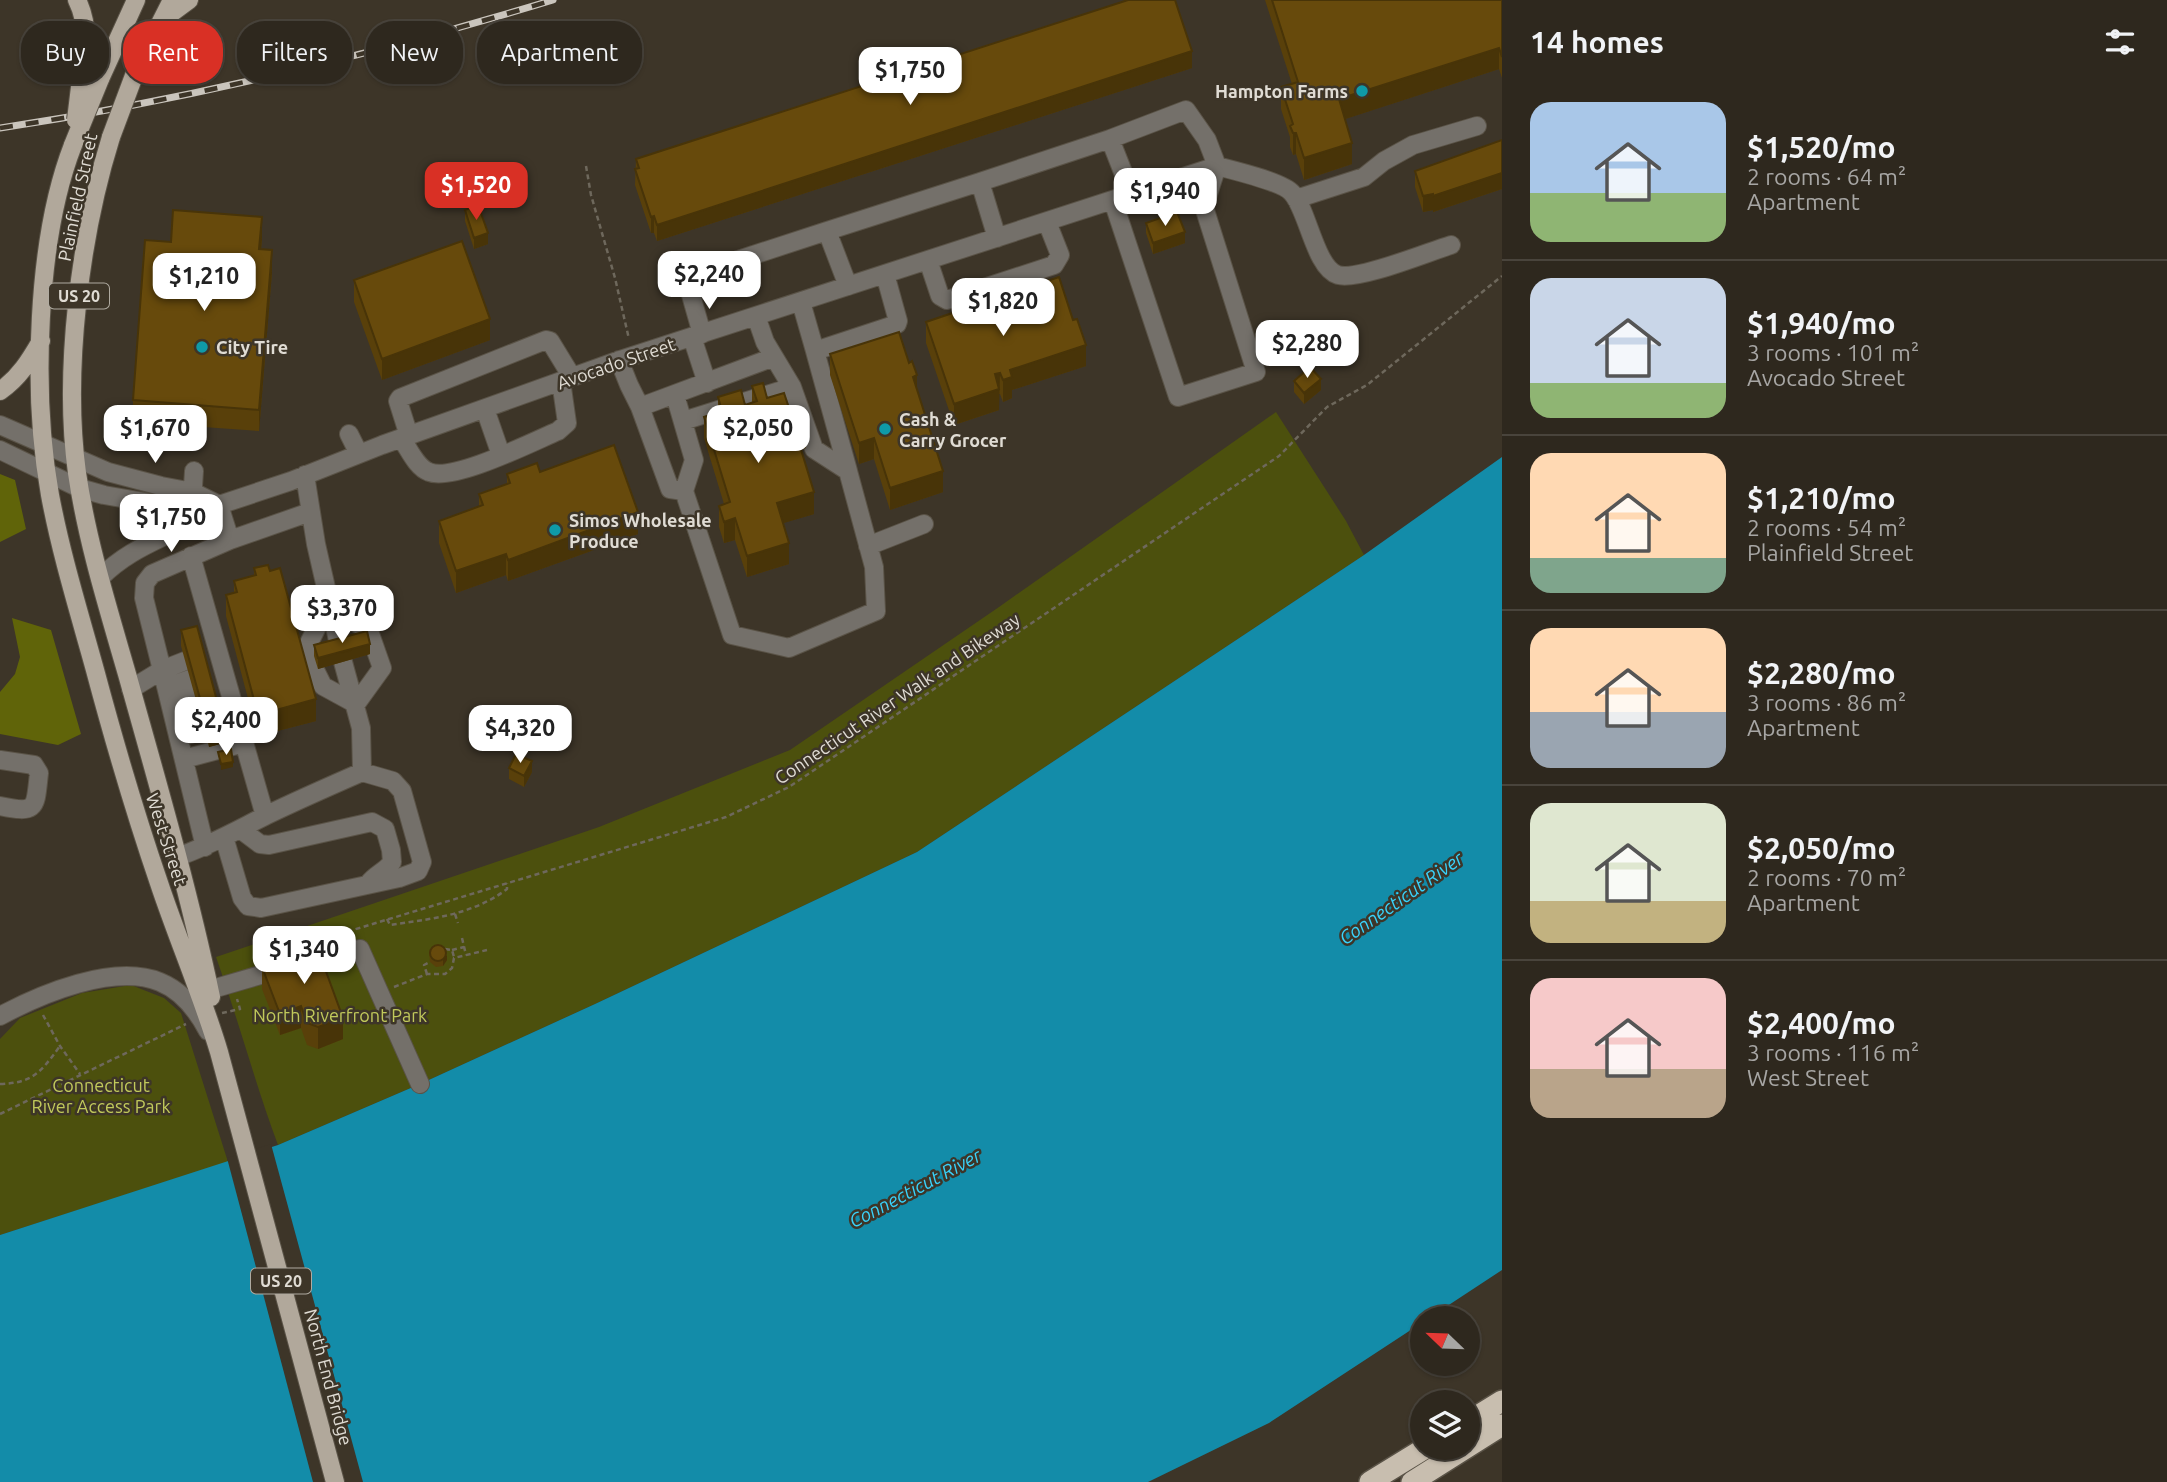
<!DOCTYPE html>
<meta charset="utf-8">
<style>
body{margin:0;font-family:Ubuntu,sans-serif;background:#363027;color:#f1f3f6;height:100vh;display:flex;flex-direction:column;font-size:26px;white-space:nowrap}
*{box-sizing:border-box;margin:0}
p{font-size:23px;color:#a7a6a4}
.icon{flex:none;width:38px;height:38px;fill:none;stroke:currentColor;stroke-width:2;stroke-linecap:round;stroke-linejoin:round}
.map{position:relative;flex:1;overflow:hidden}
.drawer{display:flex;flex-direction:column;background:#2e281e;width:665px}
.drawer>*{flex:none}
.guide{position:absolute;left:21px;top:21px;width:665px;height:63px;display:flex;gap:14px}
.needle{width:46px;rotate:293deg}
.tools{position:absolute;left:1410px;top:1306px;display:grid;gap:14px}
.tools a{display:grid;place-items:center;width:70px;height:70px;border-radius:50%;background:#2e281e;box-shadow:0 2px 5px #0004,0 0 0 2px #49443c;font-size:35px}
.price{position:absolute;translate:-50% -60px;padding:0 16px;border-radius:14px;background:#fff;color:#222;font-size:23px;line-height:46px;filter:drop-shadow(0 2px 4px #0008)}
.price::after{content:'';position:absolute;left:50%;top:42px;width:21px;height:16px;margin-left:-10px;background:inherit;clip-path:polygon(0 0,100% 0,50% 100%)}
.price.on{background:#d93025;color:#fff}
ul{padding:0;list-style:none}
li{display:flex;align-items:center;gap:21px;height:175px;padding:0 28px}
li+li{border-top:2px solid #49443c}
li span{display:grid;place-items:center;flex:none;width:196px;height:140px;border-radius:21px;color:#555}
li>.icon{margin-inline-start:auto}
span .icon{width:84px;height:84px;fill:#fffc;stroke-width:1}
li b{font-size:30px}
h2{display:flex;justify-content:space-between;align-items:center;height:84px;padding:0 28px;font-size:30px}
.tag{padding:0 24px;border-radius:28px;background:#2e281e;box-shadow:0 2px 5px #0004,0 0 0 2px #49443c;font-size:24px;line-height:63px}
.tag.on{background:#d93025;color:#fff}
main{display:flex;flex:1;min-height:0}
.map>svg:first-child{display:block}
</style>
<main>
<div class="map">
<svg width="1502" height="1482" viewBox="0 0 1502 1482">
<rect width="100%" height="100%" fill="#3d3528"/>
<path fill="#4c500d" d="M1276,412L1346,521L1364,555L917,852L595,1004L420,1084L278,1145C255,1083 238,1019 216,957L599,827L790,750L999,607Z
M131,985L164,998L181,1013L228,1162L0,1235V1039L20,1018L82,993Z"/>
<path fill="#606409" d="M0,474L15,480L26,529L0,542Z
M12,618L51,630L81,734L58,745L0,734V692L15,674L20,657Z"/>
<path fill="#138ca9" d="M1502,457V1270L1429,1318H1423V1322L1269,1423L1148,1482H0V1235L278,1145L420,1084L595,1004L917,852L1364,555Z"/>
<path fill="#3d3528" d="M271,1144L363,1482H313L227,1158Z"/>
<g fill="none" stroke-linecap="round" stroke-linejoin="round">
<g stroke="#5a5347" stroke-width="20">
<path id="minor" d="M1217,166C1232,170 1283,182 1292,193C1308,210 1315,268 1338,275C1358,281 1428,252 1451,245
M980,182L1110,139
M1296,199L1364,177L1384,161L1413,145L1477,126
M1113,201L1178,397L1256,372L1204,207L1217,166L1207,140L1186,110L1110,139L1132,195
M827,231L980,182L997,238
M928,260L940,296L947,300L1054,265L1060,255L1047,222
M801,302L815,351L897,324L898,321L885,274
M702,334L687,281L689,276L827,231L848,286
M692,337L707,383
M815,351L848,471
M619,360L629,385L640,407
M675,395L694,460L684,491L732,635L789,648L876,611L874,567L848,471L814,449L792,387L765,342L756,316
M485,409L501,455
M683,421L792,387
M0,425L108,472L161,486L193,492L219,505
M349,434L359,454
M409,436L398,401L400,398L546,340L550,341L572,377
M401,438C409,449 416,467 429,472C453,482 532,442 558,431L567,423L561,381
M0,450L79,488L104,495L179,508L192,509L219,505L291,481L382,445L620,360L1217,166
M305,475L316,544L340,649
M684,491L670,489L640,407L774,357
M192,502L194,471
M219,505L230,540
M868,546L924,524
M191,556L265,816
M100,578C136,541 179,536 218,505
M328,605L369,631L382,668L356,704
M328,605L309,643L312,664L323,686L356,704
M185,661L162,670L205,847
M343,662L361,728L362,772
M167,687L190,679
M131,689L162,670L144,598L145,583L152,574L230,540L310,512
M170,701L195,696
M174,718L199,713
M179,737L204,730
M184,759L244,743
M0,760L34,765L39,773C35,808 38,814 0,806
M240,829L260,844L269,845L372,822L385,829L391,850L392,862C386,871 376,874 369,883
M177,857C209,846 237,830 267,815C298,800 330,786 362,772L393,781L402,791L422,862L418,871L399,878L261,908L248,906L242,898L224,837
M209,990L322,957L360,949L420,1084
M0,1016C41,994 114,963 160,982C182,991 197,1010 208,1031"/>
</g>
<g stroke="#5a5347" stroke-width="20">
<path id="major" d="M77,0C91,28 85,57 80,87
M166,17L189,0
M135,73L172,0
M100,79L136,0
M111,137C80,236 63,371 77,473C87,541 108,608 127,674C157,781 188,888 211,997
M73,145C36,240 32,395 50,495C61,554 79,612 95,670C114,741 135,813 159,883C178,940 202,995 219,1052L335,1482
M0,391C19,378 30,360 41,341"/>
</g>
<g stroke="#5a5347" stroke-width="24">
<path id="highway" d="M1468,1422L1502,1401
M1370,1482L1427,1447
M1412,1482L1502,1425"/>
</g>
<path stroke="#6e685c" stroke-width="2.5" stroke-dasharray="5 3.5" stroke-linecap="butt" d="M586,166L591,195L615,278L629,339
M455,914L458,923
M387,919L390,925C430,919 473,915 507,889V883
M462,938L466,955
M323,939L726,817L789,787L1279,456L1327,407L1367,385L1502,276
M445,949L452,950L454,957
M452,950L464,947
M427,974L424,965L430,962
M394,987L427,974H445L452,968L454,958L487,950
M222,1013L240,1009L237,999
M43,1015L60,1046L80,1074
M0,1084C33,1083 41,1072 60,1046
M0,1114L186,1024"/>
<use href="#minor" stroke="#74706a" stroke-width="18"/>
<use href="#major" stroke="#b1a89b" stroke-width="18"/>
<use href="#highway" stroke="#c8beaf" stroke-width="21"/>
<g stroke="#cac5bd" stroke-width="7">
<path id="rail" d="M0,128C187,100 372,55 553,0"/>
</g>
<use href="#rail" stroke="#3d3528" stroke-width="4.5" stroke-dasharray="13" stroke-linecap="butt"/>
<g stroke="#5a5347" stroke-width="20" stroke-linecap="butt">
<path id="major-bridge" d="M76,120L80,87
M111,137L135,73
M73,145L100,79"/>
</g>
<use href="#major-bridge" stroke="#b1a89b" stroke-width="18"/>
</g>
<path fill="#59400a" d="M1265,0H1502V78L1499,69L1345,119L1352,164L1304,180L1296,154L1293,155L1290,147V137L1281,109V87L1292,84Z
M1192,68L657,241L654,233H651L635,185L636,159Z
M1502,140V189L1433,212V210L1423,212L1415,187V171Z
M465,210L488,244L474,249L465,221Z
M1146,223L1185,243L1153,254L1146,233Z
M262,239L261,249L272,272L259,431L133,422V400L171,242Z
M354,280L490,340L382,380L354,302Z
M926,322L1086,366L1012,390V398L1003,402L1000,394H999V410L954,425L926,343Z
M830,354L917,390L943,492L890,510L874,459L859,464L830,375Z
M1294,381L1321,390L1304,404L1294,392Z
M752,386L793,420L806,448L801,449L814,514L783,523L789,564L747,577L735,540L724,543L719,527V506L724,504L704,438V417L718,412V397L745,405L752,403Z
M540,472L638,534L508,581L506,575L456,593L439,543V521L479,507V494L507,484V474Z
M254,568L316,721L258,736L226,616V595L234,592V581L254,575Z
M181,630L224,743L209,747L181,646Z
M314,645L370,654L318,669L314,656Z
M509,768L532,772L524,787L509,779Z
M429,951L447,960L443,966L436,967L430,962Z
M262,967L327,972L343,1039L318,1049L307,1045L301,1028L280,1035L262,989Z"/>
<path fill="#483408" d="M1499,48V69L1339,121V99Z
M1192,51V68L657,241V225Z
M1293,133H1296V154L1293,155Z
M1352,143V164L1304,180V158Z
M1502,173V189L1433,212V196Z
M1433,194V210L1423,212V196Z
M654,216V233H651V217Z
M262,217V239L259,271V249Z
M1185,232V243L1153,254V243Z
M488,233V244L474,249V238Z
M272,250V272L259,431V410Z
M490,319V340L382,380V359Z
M1086,345V366L1012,390V398L1003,402V380L1010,370Z
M1000,373L999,410L954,425V404L995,374Z
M917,375V397L913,377Z
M1321,379V390L1304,404V393Z
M806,426V448L795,451V430Z
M874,438V459L859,464V443Z
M943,471V492L890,510V488Z
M814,492V514L777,525V503Z
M638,512V534L508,581V560Z
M735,518V540L724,543V522Z
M789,543V564L747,577V556Z
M506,554V575L456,593V571Z
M370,644V654L318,669V658Z
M316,699V721L258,736V715Z
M224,727V743L209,747V731Z
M532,761V772L524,787V776Z
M233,762V767L221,770V764Z
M327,952V974L320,955Z
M447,955V960L443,966V960Z
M301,1006V1028L280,1035V1014Z
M343,1018V1039L318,1049V1027Z"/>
<path fill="#674a0c" stroke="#483408" stroke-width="2" d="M1128,0H1175L1192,51L657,225L654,216L651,217L635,169L639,168L636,159Z
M1272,0H1502V57L1499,48L1339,99L1352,143L1304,158L1296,133H1293L1290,126L1293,124L1281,87L1298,82Z
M1502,140V173L1433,196V194L1423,196L1415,171Z
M478,205L488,233L474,238L465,210Z
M173,210L262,217L259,249L272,250L259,410L133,400L145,240L171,242Z
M1177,212L1185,232L1153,243L1146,223Z
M462,241L490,319L382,359L354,280Z
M1059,277L1073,320L1077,319L1086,345L1010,370L1012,377L1003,380L1000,373L995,374L999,389L954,404L926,322Z
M899,332L909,363L912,361L917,375L913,377L943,471L890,488L874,438L859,443L830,354Z
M1310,367L1321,379L1304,393L1294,381Z
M763,383L767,398L784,393L793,420L803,416L806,426L795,430L814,492L777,503L789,543L747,556L735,518L724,522L719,506L730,502L704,417L722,411L718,397L741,390L745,405L757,401L752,386Z
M614,445L638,512L508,560L506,554L456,571L439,521L483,505L479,494L510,483L507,474L537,463L540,472Z
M268,565L270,571L280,568L316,699L258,715L226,595L237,592L234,581L256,575L254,568Z
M197,626L224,727L209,731L181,630Z
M367,631L370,644L318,658L314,645Z
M231,749L233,762L221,764L218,752Z
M516,754L532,761L524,776L509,768Z
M323,943L327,952L320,955L343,1018L318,1027L307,1023L301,1006L280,1014L262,967Z
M430 953a8 8 0 1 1 16 0a8 8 0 1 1-16 0Z"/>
<g fill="#0f9aa8" stroke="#3d3528" stroke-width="2.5">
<circle cx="1362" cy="91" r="7"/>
<circle cx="202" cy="347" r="7"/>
<circle cx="885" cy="429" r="7"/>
<circle cx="555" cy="530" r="7"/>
</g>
<g text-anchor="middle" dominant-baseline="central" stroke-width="5" stroke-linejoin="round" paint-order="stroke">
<g fill="#3d3528" stroke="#afaaa0" stroke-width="2">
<rect x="49" y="283.5" width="60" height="25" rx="5"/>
<rect x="251" y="1268.5" width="60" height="25" rx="5"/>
</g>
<g font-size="16" font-weight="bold" fill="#e0dcd4">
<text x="79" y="296">US 20</text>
<text x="281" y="1281">US 20</text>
</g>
<g font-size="18" font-weight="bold" fill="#e0dcd4" stroke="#3d3528" text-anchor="start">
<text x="1348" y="91" text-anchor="end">Hampton Farms</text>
<text x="216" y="347">City Tire</text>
<text x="899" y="419">Cash &amp;<tspan x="899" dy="21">Carry Grocer</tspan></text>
<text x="569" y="520">Simos Wholesale<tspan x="569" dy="21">Produce</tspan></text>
</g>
<g font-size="18" fill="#e0dcd4" stroke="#3d3528">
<text transform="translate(77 197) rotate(-78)">Plainfield Street</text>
<text transform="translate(616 363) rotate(-19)">Avocado Street</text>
<text transform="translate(897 698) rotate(-34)">Connecticut River Walk and Bikeway</text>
<text transform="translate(167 839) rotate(72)">West Street</text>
<text transform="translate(329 1377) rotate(75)">North End Bridge</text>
</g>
<g font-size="18" fill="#c1c95b" stroke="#3d3528">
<text x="340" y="1015">North Riverfront Park</text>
<text x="101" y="1085">Connecticut<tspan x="101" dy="21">River Access Park</tspan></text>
</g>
<g font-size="19" font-style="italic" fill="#39d3fb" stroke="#3d3528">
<text transform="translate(1401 898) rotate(-35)">Connecticut River</text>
<text transform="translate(915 1188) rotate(-28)">Connecticut River</text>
</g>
</g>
</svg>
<div class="tools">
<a><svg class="needle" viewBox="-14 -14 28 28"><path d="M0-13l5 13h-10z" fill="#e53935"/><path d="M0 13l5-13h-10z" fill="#a7a6a4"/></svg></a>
<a><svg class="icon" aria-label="layers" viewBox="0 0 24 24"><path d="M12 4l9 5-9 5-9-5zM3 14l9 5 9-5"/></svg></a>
</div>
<b class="price" style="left:910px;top:107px">$1,750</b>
<b class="price on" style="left:476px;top:222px">$1,520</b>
<b class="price" style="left:1165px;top:228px">$1,940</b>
<b class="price" style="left:709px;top:311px">$2,240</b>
<b class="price" style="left:204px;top:313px">$1,210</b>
<b class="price" style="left:1003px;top:338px">$1,820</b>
<b class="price" style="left:1307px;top:380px">$2,280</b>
<b class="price" style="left:155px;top:465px">$1,670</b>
<b class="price" style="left:758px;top:465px">$2,050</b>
<b class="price" style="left:171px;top:554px">$1,750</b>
<b class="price" style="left:342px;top:645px">$3,370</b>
<b class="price" style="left:226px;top:757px">$2,400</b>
<b class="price" style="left:520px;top:765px">$4,320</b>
<b class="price" style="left:304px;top:986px">$1,340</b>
<div class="guide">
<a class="tag">Buy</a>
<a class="tag on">Rent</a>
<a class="tag">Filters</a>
<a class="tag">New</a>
<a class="tag">Apartment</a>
</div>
</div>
<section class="drawer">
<h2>14 homes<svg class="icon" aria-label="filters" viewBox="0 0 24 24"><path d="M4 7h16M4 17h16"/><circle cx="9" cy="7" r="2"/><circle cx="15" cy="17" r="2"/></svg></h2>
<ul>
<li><span style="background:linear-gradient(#a9c7e8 65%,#8fb573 0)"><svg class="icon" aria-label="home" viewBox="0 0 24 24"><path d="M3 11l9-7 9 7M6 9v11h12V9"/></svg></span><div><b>$1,520/mo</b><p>2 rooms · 64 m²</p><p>Apartment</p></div></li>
<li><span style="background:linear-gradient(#c9d6e8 75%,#8fb573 0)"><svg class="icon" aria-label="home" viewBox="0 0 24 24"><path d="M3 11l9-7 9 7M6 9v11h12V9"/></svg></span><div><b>$1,940/mo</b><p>3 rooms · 101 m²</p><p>Avocado Street</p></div></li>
<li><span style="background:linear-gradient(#ffd9b3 75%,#7fa58c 0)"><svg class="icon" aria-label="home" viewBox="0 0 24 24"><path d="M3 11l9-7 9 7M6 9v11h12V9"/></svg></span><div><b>$1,210/mo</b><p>2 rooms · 54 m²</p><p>Plainfield Street</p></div></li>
<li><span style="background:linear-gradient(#ffd9b3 60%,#9aa5b1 0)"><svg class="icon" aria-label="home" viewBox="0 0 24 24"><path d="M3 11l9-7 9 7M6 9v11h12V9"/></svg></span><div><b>$2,280/mo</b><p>3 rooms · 86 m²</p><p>Apartment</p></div></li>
<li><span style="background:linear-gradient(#dfe7d0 70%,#c2b280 0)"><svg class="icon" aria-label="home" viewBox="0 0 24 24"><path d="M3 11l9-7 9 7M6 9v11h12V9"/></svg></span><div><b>$2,050/mo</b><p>2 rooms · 70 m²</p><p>Apartment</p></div></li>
<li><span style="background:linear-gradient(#f6c9c9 65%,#b9a48a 0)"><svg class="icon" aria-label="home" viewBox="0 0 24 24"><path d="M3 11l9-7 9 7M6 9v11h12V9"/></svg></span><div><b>$2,400/mo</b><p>3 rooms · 116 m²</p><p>West Street</p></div></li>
</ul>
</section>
</main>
